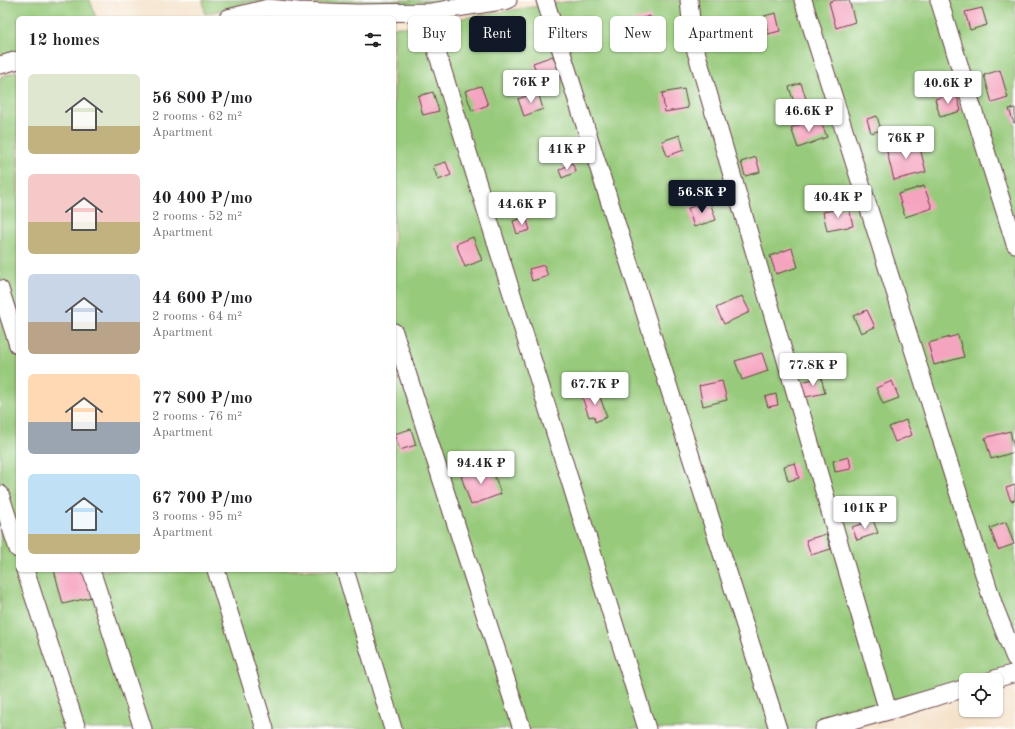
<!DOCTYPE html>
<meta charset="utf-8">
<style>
body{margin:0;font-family:"Old Standard TT",serif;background:#f6f6f6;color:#202124;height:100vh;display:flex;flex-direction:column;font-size:15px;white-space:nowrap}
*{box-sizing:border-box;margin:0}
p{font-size:13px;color:#757577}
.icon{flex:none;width:22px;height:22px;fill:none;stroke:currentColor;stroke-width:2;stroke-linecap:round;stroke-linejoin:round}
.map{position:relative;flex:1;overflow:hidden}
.side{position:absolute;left:16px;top:16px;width:380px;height:556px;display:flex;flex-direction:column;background:#fff;border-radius:6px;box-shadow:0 1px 3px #0004}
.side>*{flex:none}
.hud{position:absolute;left:408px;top:16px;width:380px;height:36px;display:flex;gap:8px}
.buttons{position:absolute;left:959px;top:673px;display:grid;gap:8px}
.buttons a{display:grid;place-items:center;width:44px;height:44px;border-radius:6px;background:#fff;box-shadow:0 1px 3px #0004;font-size:20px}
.price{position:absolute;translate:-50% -34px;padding:0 9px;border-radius:4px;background:#fff;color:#222;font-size:13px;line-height:26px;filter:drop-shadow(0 1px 2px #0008)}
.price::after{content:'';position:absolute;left:50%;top:24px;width:12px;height:9px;margin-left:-6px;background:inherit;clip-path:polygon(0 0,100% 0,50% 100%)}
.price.selected{background:#111827;color:#fff}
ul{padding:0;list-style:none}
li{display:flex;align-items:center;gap:12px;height:100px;padding:0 12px}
li span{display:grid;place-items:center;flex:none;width:112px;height:80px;border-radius:6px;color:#555}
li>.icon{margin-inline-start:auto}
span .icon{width:48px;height:48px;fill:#fffc;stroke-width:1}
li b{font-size:17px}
h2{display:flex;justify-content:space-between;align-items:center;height:48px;padding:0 12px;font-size:17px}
.pill{padding:0 14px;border-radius:6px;background:#fff;box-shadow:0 1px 3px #0004;font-size:14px;line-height:36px}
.pill.selected{background:#111827;color:#fff}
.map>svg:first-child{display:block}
</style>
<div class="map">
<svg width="1015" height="729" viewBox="0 0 1015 729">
<rect width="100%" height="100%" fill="#fff"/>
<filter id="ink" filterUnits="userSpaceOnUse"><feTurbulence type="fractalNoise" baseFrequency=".025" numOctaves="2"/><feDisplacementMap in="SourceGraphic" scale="8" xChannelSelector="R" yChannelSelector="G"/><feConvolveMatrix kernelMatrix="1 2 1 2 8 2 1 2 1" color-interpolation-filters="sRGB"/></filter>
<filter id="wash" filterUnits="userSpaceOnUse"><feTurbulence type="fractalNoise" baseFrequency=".012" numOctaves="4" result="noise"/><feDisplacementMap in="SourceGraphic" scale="16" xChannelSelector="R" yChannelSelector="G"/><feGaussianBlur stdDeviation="0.9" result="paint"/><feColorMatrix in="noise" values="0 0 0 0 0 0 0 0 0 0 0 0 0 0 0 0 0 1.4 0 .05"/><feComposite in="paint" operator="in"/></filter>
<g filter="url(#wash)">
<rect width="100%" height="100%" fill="#f5e2ca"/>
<path fill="#98ca7b" stroke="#717453" d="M0,0H90L96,18H18V53L0,58Z
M203,0H451L398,9L283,2L249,3L205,14Z
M577,0H1015V664L805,729H0V77L18,71V570H394V27H405Z"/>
<g id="blocks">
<path fill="#f5a4bf" d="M835,0H849L855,22L836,28L829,2Z
M982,8L987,25L970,30L965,12Z
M776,13L780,31L768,34L764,16Z
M650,16L654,33L635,38L631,21Z
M553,56L560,74L540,81L533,63Z
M1000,70L1008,98L992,103L984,75Z
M801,83L807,102L795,106L789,87Z
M481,86L488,105L472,111L465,91Z
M684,89L688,108L665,112L662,93Z
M433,92L439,111L423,115L418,96Z
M538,92L543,109L524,116L518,99Z
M956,92L961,111L940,117L935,99Z
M1015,108V123H1014L1009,109Z
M877,116L881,130L871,133L867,119Z
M819,117L827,137L798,148L791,128Z
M680,135L684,150L667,156L662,141Z
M918,140L926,172L894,180L886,148Z
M756,157L760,172L745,176L741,162Z
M446,162L451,175L438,180L433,166Z
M572,163L576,172L562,178L559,170Z
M924,186L932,208L905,217L898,194Z
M710,202L716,220L694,227L688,208Z
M849,207L853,226L827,231L823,212Z
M526,217L530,230L517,234L513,221Z
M473,237L482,260L465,267L456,244Z
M792,248L798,267L776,274L770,256Z
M544,265L548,276L532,281L529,269Z
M742,296L750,312L724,324L716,308Z
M867,310L875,327L861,333L853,316Z
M958,335L964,357L934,365L928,343Z
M762,353L768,371L742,380L735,361Z
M821,377L825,393L806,397L801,382Z
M722,381L727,400L703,406L699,386Z
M892,381L899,398L883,404L876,388Z
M598,391L607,417L595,422L594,416L589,417L582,397Z
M776,394L778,405L768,407L765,397Z
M906,420L912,435L895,442L889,427Z
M411,429L416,445L400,450L394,434Z
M1010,431L1015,452L991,459L985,438Z
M849,457L851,469L835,472L833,461Z
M795,463L799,478L788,481L784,466Z
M491,465L501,494L471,505L461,476Z
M1015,485V500L1011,501L1006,488Z
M873,520L878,533L857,540L852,527Z
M1006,522L1014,544L998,550L990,528Z
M826,534L831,549L811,555L806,540Z
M54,570H85L92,597L63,604Z"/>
</g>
</g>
<g filter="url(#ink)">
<use href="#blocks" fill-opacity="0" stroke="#643c43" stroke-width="1"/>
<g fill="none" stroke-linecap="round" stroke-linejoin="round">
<g stroke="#643c43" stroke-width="19">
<path id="minor" d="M545,0L778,729
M689,0L693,41L888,711
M803,0L994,606L1015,658
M939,0L1015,244
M431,12L435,46L647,729
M228,18L268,8L298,11L357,13L431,12L508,0
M0,65L18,60
M0,289L18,345
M394,332L522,729
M0,494L18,549
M25,570L77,729
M91,570L143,729
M216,570L265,729
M345,570L393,729
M992,680L1015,673
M824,729L888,711L966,688"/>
</g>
<use href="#minor" stroke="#fff" stroke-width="17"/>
</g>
</g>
</svg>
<div class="buttons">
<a><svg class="icon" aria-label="locate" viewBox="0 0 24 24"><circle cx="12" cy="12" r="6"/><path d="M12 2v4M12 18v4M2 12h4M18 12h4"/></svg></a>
</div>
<b class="price" style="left:531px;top:104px">76K ₽</b>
<b class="price" style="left:948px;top:105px">40.6K ₽</b>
<b class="price" style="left:809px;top:133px">46.6K ₽</b>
<b class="price" style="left:906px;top:160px">76K ₽</b>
<b class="price" style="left:567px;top:171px">41K ₽</b>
<b class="price selected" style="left:702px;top:214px">56.8K ₽</b>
<b class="price" style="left:838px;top:219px">40.4K ₽</b>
<b class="price" style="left:522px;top:226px">44.6K ₽</b>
<b class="price" style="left:813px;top:387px">77.8K ₽</b>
<b class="price" style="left:595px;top:406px">67.7K ₽</b>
<b class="price" style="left:481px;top:485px">94.4K ₽</b>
<b class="price" style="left:865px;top:530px">101K ₽</b>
<div class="hud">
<a class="pill">Buy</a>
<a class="pill selected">Rent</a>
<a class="pill">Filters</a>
<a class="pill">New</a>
<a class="pill">Apartment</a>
</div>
<section class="side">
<h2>12 homes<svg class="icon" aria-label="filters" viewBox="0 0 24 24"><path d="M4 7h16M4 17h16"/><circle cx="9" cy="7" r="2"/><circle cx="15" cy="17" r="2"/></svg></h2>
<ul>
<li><span style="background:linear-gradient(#dfe7d0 65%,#c2b280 0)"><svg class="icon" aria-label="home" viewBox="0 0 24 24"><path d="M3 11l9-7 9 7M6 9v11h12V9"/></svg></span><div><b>56 800 ₽/mo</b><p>2 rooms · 62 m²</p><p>Apartment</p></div></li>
<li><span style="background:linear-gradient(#f6c9c9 60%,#c2b280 0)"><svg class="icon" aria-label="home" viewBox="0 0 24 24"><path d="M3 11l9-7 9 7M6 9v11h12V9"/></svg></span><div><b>40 400 ₽/mo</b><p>2 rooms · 52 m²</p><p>Apartment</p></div></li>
<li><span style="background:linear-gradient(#c9d6e8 60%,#b9a48a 0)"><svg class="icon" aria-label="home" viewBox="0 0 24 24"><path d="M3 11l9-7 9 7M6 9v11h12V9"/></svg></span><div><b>44 600 ₽/mo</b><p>2 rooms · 64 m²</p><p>Apartment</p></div></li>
<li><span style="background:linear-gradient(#ffd9b3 60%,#9aa5b1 0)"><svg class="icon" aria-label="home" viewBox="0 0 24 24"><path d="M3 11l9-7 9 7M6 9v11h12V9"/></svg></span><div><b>77 800 ₽/mo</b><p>2 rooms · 76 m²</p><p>Apartment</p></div></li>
<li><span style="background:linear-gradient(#bfe0f5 75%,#c2b280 0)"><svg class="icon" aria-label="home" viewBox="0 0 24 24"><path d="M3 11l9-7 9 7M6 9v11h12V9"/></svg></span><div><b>67 700 ₽/mo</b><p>3 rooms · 95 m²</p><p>Apartment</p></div></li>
</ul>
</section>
</div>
